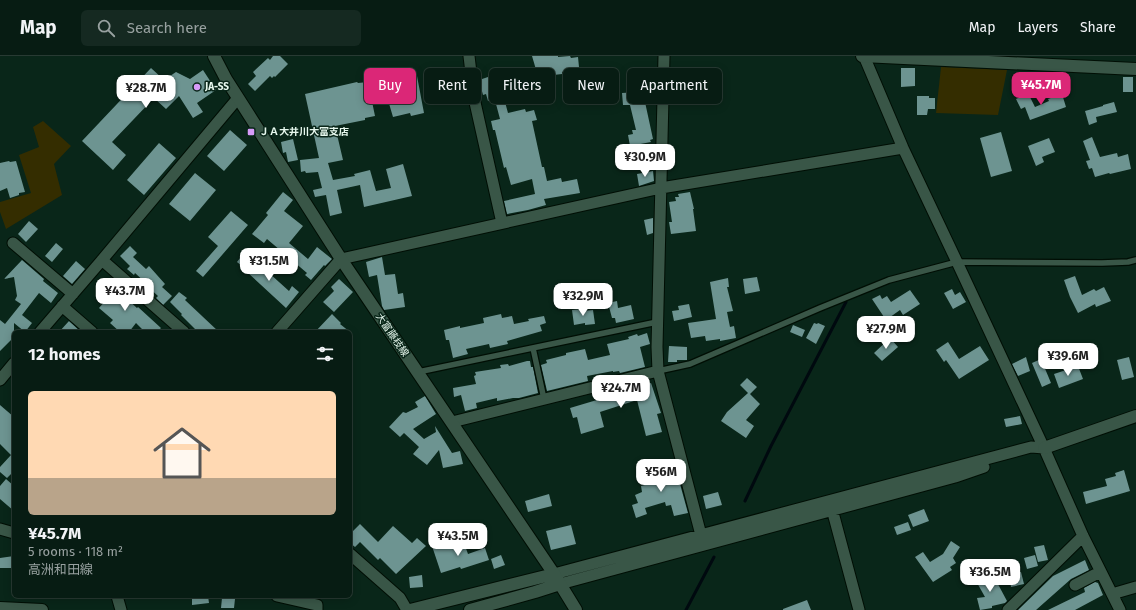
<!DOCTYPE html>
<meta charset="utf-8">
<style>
body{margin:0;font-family:"Fira Sans","Noto Sans JP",sans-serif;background:#152921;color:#f1f3f6;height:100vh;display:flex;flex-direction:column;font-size:15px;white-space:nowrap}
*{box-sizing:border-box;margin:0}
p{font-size:13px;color:#98a1a0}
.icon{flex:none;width:22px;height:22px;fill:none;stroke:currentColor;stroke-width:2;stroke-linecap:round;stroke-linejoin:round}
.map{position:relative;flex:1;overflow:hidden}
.details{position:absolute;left:12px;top:274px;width:340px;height:268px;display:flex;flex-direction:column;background:#071c13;border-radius:6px;box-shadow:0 2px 10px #0003,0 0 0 1px #283a33}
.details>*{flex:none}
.top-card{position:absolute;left:364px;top:12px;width:380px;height:36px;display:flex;gap:8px}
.price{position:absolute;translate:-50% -34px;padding:0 9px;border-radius:8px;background:#fff;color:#222;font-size:13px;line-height:26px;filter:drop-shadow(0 1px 2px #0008)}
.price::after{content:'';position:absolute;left:50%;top:24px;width:12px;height:9px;margin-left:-6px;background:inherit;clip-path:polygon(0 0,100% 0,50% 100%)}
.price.selected{background:#db2777;color:#fff}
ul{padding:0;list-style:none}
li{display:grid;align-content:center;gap:8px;height:212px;padding:0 16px}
li span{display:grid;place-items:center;height:124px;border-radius:6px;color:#555}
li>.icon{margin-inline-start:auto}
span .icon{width:72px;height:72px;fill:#fffc;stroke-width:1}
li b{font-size:17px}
h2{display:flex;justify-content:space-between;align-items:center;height:48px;padding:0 16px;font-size:17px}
.pill{padding:0 14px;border-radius:6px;background:#071c13;box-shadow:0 2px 10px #0003,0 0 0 1px #283a33;font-size:14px;line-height:36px}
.pill.selected{background:#db2777;color:#fff}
header{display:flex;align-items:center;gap:24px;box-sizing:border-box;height:56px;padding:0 20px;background:#071c13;border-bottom:1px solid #283a33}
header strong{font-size:19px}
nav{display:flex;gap:22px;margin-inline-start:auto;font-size:14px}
.search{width:280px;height:36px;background:#152921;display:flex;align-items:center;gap:10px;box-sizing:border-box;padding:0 14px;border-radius:6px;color:#98a1a0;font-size:15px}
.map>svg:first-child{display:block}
</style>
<header>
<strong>Map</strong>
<div class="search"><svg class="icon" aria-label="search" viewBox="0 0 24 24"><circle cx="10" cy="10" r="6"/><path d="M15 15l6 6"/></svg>Search here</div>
<nav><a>Map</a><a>Layers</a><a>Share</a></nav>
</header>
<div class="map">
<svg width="1136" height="554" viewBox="0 0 1136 554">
<rect width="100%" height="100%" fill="#092619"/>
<path fill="#342d00" d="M941,11L1007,14L998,59L936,57Z
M43,65L71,90L54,108L62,139L6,173L0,156V146L31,137L19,99L39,91L33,71Z"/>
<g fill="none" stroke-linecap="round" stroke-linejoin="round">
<path stroke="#00090f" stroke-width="3" d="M745,445L771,390L846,246
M686,554L714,501"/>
</g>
<path fill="#6d9491" d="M273,0H280L288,8L275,21L274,20L272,22L270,20L255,35L248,28L256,20L253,16L268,2L270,4Z
M532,0H558V1L570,0L571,2L578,1L579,11L572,12V14L562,16V18L545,20V15L537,17Z
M151,12L164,24L176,16L190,23L203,14L216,34L197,47L203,56L193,62L179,40L166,53L154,42L112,86L126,99L113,114L82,85Z
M901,12H915V30L901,31Z
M394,20L396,25L417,20L424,57L411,60L410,57L393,61L382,24Z
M488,21L489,24L497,22L502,42L488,45L486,38L483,39L479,24Z
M1123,21H1133V36H1123Z
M357,26L358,27L368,26L375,60L365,62V64L335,70L343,104L328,107L333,124L355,120L354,118L370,114L376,135L391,132L386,113L403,108L412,140L364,151L360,129L337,134L342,157L330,160L326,139L315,141L313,134L322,132L318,116L306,117L305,115L301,116L300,104L319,102L305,38Z
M637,34H646L647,46H645L653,83L650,84L651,86L630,90L628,79L633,78L632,74H636L630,49H623L622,37L638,36Z
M1028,37L1035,51L1049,45L1048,43L1062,38L1066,51L1030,64L1025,51L1021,53L1016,43Z
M917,40H929V42H935V53H928L927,59H917Z
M505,46L508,57L525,53L526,56L534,54L537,64L532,65L542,111H544L547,125L561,122L562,126L577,123L580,137L544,143L546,149L528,154L507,158L504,145L535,138L532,123L511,129L506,111L504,112L495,74H493L491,65L500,63L496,48Z
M1114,46L1117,56L1096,61L1097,66L1089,69L1085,55L1103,50V49Z
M230,74L247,89L224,115L207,100Z
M1001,76L1012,115L991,121L980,82Z
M1092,81L1100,101L1117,97L1118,101L1128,98L1131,113L1110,118L1109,117L1095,121L1092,112L1089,113L1086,105L1090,104L1083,85Z
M1049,82L1055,96L1042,101L1044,106L1036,110L1028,90Z
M293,83L298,104L288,106L286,96L283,97L281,86Z
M159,87L176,102L144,139L127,124Z
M9,105L10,106L16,105L25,136L19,137V139L10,142L7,132L0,135V107Z
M653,115L654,125L639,130L637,118Z
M195,117L216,134L190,165L169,148Z
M283,136L293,144L284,155L303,170L289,187L308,203L317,191L332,203L325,210L324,209L311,224L305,219L307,217L267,183L264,187L252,178L268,159L266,157Z
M690,136L694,153H693L696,175L671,178L669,166H672L669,146L676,145L675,141H679L678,138Z
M231,155L248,169L203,221L196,215L218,190L208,181Z
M653,162V177L647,179L644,164Z
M29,165L38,173L26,186L18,178Z
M56,187L63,193L52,206L45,200Z
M130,190L137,197L133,201L146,213L149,210L165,228L162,231L172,240L163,249L156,242L158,240L148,231L149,230L135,217L134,219L127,213L130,210L120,200Z
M244,197L250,202L249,203L267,219L269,217L289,235L292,230L299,236L286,252L247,216L248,215L237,206Z
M382,201L385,219L395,218L398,238L403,237L405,251L384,254L382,250L377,219L369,221L366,206Z
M22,204L44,223L43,225L58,237L51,247L39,237L22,259L32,267L25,276L14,267V281L0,295V264L5,268L21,248L15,244L17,240L14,221L4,223Z
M76,205L85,213L72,228L63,220Z
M1075,220L1082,239L1094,233L1096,235L1104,231L1111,245L1096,251L1095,248L1078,257L1070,241L1064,224Z
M757,221L760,235L745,238L743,223Z
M728,222L729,231H727L733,255L727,256L730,271L734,270L736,282L720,285V283L706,285L705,280L691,282L688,267L716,263L710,226Z
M339,223L353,236L334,256L323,246L334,235L331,231Z
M108,226L137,252L138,251L161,272L157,276H145L136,267L129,276H120L110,267L113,264L99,252L107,243L99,236Z
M952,233L955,239L960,236L966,246L953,253L944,237Z
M910,234L920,248L903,259L900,254L886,264L872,243L880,239L882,243L887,240L891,246Z
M179,236L187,242L185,244L219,276H198L181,259L182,258L170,246Z
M617,245L618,252L631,249L634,263L616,267L615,262H612L608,247Z
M689,248L692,261L674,265L672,255L679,254L678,250Z
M583,253V255L593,254L595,268L585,269V267L574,269L572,254Z
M332,258L341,267L340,268L350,276H315Z
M501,258L502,262L512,260L514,268L529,265L528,263L544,260L546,267L540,269L542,275L507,285L508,288L490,292L489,288L466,293L468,298L453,302L449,284H446L444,274L460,270V272L484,267L483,262Z
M69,265L81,276H59Z
M814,267L817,268L818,267L825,270L816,288L806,282Z
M793,269L805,274L802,281L790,276Z
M647,277L650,288L640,291L645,311L620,317L619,315L613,316V315L587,320L588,325L547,335L541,309L547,307L546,304L566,299V297L585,293L588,304L610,299L607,288L629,283L628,281L637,278L638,280Z
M890,282L898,291L882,305L874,297Z
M948,286L959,303L980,290L989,304L959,323L946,304L944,306L936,294Z
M669,290L687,291V304H677V306H668Z
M1026,301L1030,315L1018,320L1012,308Z
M1129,301L1134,321L1122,324L1117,304Z
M1041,303L1051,327L1042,331L1032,307Z
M527,305H530L531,311H533L538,337L519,342H513L497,345V342L476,347L477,352L465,355L461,339L454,341L453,332L476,328L474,320L476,319L475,316L501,312L500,309L508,308L509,310Z
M1078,310L1083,323L1059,332L1054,318Z
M747,322L757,331L750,338L760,348L746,364L754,370L746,382L721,365L727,356L748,337L740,329Z
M644,326L645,329L651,327L661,357L657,358L662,376L646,380L637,344L600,356L604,371L581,378L577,361L573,362L570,352L607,341L606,338L633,332L632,329Z
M425,340L436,358L413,373L424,383L436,376L435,370L452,397L460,395L463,408L443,412L439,394L427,409L413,398L419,391L404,377L400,381L389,371L403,356L406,357L418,351L415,346Z
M0,349L14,361V415L7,422L0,416V411L11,399L0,388Z
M1020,360L1022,368L1006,371L1004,363Z
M670,407L676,429L680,428L688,457L674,460L671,449L666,450L665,446L645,452L647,458L636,462L632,449L638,447L635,439L642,436L641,430L657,426L654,415L656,414L655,411Z
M1124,414L1130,435L1086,448L1083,436L1107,430L1105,423L1116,420L1115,417Z
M6,423L14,430V455L0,443V430Z
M718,436L722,449L706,453L703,440Z
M549,438L552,450L528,456L525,445Z
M924,453L929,465L913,471L908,459Z
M908,466L911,474L897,479L894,471Z
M360,468L378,486L393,470L412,487L417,482L426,490L396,518L380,502L378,504L360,486L355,491L350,487V478Z
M571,469L576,488L551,494L546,475Z
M463,484L468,498L485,492L489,504L461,513L460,511L441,517L433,493Z
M951,485L960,491L953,502L956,507L950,511L952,514L933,526L915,501L923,496L930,506L943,498Z
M1044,489L1048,504L1038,506L1034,491Z
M501,499L505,509L494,513L491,503Z
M1035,499L1038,510L1027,513L1024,502Z
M14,500V512H0V502Z
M1085,504L1089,514L1071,523L1036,554H1018L1053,520Z
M1021,516L1024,528L1011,531L1009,518Z
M992,517L1007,545L1005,547L992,550V552L980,554L977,542L985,541L976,525Z
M422,519L423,531L410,532L409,521Z
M1095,526L1098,527L1103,539L1075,554H1048L1085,536L1084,532Z
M192,540H208L209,547L192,549Z
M222,542L235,543L234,552H221Z
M807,544L811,554H783V553Z"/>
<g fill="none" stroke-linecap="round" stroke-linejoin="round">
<g stroke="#000e04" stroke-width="8">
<path id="lane" d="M533,292L544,343
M658,315L690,308L820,252L889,224L957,206L1102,207L1128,206L1136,204
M418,316L657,266"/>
</g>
<g stroke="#000e04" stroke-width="13">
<path id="street" d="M469,0L474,42L502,167
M664,0L657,291L658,315L701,479
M864,0L903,92L957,206L1044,392L1083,480L1120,554
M13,187L73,238
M102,204L184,276
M62,250L92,276
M40,276L102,204L238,42
M277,276L341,203L661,132L903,92
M0,324L14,307
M452,366L658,315
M832,453L859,554
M0,473L14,477
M350,498L400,542L407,554
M554,518L1031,391L1044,392
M560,528L955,421L984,411
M1075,529L1100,516
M1112,538L1136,531
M117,540L121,554
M277,540L317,549V554
M1008,554L1083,480"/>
</g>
<g stroke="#000e04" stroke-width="14">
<path id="secondary" d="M214,0L226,23L341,203L554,518L576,554
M862,0L1136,13
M1044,392L1136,360
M0,552L42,554
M410,554L554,518
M470,554L535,536L560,528"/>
</g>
<use href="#lane" stroke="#395647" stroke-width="5.5"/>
<use href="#street" stroke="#395647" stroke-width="11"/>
<use href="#secondary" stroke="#395647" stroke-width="12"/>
</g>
<g fill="#d79bf9" stroke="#092619" stroke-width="1.5">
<circle cx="197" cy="31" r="4"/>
<rect x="247" y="72" width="8" height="8" rx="2"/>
</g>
<g text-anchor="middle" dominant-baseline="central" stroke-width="3" stroke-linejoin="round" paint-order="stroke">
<g font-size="10" font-weight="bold" fill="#e7f8ee" stroke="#092619" text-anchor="start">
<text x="205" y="31">JA-SS</text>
<text x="259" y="76">ＪＡ大井川大富支店</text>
</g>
<g font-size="10" fill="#e7f8ee" stroke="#092619">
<text transform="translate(392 279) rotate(56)">大富藤枝線</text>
</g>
</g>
</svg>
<b class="price selected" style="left:1041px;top:50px">¥45.7M</b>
<b class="price" style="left:146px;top:53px">¥28.7M</b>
<b class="price" style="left:645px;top:122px">¥30.9M</b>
<b class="price" style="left:269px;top:226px">¥31.5M</b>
<b class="price" style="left:125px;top:256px">¥43.7M</b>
<b class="price" style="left:583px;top:261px">¥32.9M</b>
<b class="price" style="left:886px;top:294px">¥27.9M</b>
<b class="price" style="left:1068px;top:321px">¥39.6M</b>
<b class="price" style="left:621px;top:353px">¥24.7M</b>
<b class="price" style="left:661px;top:437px">¥56M</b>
<b class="price" style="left:458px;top:501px">¥43.5M</b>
<b class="price" style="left:990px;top:537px">¥36.5M</b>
<div class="top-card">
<a class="pill selected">Buy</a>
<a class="pill">Rent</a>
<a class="pill">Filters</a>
<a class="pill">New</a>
<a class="pill">Apartment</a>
</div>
<section class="details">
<h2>12 homes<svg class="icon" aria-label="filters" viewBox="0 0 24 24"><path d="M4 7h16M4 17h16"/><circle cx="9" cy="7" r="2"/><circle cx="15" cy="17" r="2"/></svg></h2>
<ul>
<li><span style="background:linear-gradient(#ffd9b3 70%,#b9a48a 0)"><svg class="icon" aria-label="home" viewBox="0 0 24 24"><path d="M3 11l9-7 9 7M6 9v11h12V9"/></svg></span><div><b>¥45.7M</b><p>5 rooms · 118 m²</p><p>高洲和田線</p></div></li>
</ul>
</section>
</div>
